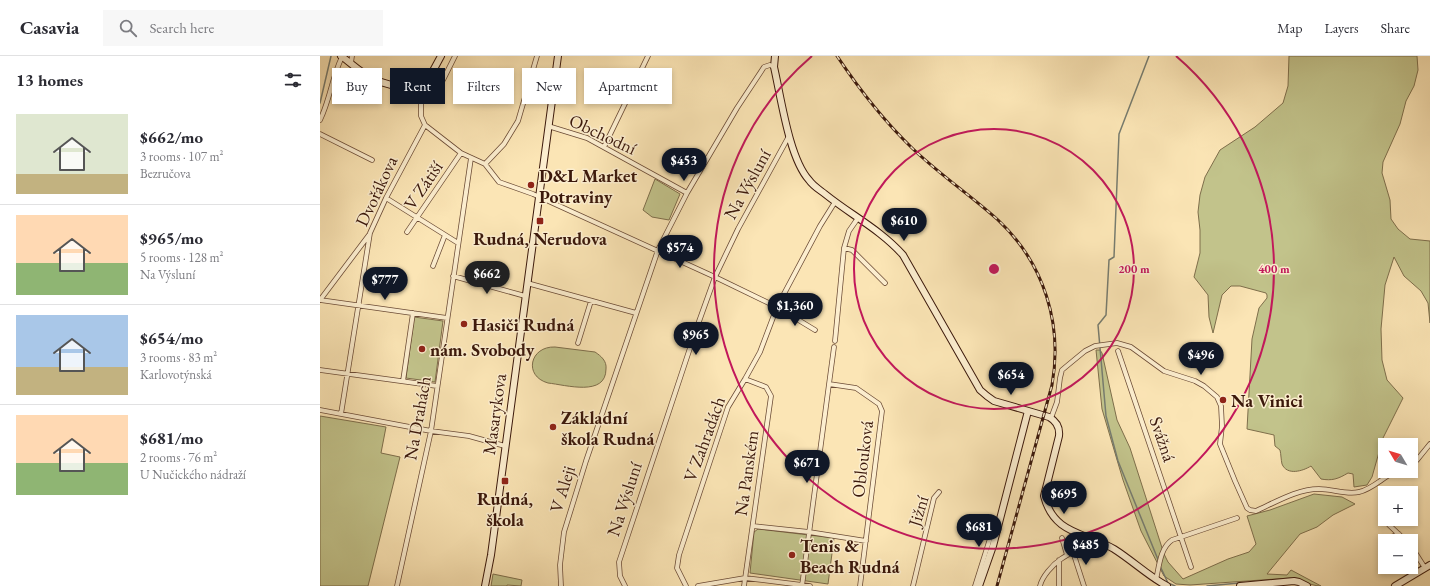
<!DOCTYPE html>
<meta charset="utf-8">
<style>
body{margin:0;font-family:"EB Garamond",serif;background:#f7f7f7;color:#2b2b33;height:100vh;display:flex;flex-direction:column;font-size:15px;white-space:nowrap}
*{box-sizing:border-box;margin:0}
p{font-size:13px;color:#7c7c81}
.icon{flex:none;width:22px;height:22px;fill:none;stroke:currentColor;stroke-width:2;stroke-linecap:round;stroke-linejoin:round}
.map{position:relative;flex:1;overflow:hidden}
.panel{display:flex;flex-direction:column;background:#fff;width:320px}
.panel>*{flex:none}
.guide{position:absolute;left:12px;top:12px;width:380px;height:36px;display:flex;gap:8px}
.needle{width:26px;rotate:308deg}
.controls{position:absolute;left:1058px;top:382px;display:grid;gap:8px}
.controls a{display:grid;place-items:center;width:40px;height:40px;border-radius:0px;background:#fff;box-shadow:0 2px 6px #0003;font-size:20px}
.price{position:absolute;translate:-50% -34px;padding:0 9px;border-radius:14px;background:#111827;color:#fff;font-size:13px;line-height:26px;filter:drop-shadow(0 1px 2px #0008)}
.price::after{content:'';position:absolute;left:50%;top:24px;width:12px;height:9px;margin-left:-6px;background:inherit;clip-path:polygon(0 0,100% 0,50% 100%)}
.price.on{background:#222;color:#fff}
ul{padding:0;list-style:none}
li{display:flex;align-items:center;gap:12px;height:100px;padding:0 16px}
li+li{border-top:1px solid #e1e1e2}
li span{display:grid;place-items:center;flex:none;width:112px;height:80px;border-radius:0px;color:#555}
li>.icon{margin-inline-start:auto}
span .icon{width:48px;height:48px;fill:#fffc;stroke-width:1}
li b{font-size:17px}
h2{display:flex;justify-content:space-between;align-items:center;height:48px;padding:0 16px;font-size:17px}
.tag{padding:0 14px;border-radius:0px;background:#fff;box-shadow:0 2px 6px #0003;font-size:14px;line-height:36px}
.tag.on{background:#111827;color:#fff}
header{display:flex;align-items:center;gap:24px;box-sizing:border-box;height:56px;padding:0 20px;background:#fff;border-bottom:1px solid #e1e1e2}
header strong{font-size:19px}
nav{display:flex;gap:22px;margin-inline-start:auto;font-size:14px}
.search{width:280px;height:36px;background:#f7f7f7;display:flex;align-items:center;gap:10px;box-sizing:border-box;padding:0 14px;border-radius:0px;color:#7c7c81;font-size:15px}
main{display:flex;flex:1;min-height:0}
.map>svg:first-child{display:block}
</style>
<header>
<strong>Casavia</strong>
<div class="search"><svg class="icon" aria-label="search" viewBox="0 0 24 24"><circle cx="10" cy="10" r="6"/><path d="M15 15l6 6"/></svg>Search here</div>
<nav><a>Map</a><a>Layers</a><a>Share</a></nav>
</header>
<main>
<section class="panel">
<h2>13 homes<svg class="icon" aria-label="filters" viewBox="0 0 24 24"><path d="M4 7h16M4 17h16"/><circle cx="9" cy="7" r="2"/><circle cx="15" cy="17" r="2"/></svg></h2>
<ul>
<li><span style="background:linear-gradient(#dfe7d0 75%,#c2b280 0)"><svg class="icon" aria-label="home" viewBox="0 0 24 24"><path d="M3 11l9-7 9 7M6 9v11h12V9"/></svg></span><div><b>$662/mo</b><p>3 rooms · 107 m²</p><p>Bezručova</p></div></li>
<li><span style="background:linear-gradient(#ffd9b3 60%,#8fb573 0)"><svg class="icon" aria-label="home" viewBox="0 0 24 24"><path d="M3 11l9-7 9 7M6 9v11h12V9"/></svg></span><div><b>$965/mo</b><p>5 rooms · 128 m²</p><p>Na Výsluní</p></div></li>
<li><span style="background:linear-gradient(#a9c7e8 65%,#c2b280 0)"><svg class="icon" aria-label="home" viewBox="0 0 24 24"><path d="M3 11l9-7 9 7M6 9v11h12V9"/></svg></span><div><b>$654/mo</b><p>3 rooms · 83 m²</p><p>Karlovotýnská</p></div></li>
<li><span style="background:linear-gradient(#ffd9b3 60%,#8fb573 0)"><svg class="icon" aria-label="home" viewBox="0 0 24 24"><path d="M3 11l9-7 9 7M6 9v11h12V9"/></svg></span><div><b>$681/mo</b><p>2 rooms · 76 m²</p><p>U Nučického nádraží</p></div></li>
</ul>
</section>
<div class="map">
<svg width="1110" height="530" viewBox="0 0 1110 530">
<rect width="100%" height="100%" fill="#fbe5b5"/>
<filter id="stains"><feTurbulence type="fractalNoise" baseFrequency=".005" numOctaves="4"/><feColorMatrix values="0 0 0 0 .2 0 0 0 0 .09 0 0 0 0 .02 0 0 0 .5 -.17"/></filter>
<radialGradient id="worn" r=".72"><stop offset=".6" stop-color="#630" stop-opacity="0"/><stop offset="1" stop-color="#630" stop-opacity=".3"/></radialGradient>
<path fill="#c2c38b" stroke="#7e6e4b" d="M969,0H1097L1098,14L1094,30L1086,45L1080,68L1063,106L1062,117L1070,144L1071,163L1078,173L1090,183L1110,185V267L1108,247L1101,235L1084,220L1074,201L1065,229L1061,273L1062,304L1067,324L1083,342L1063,382L1052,421L1047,429L1034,431L1033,418L1028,417C1018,423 1012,425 1001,423L991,410C983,415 967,420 962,408C961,404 961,398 960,394L955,390L954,379L927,373L932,283L939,252L947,242V239L946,237L920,230H911L902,239L893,277L889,261L888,239L874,221L880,197V174L878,156L880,139L885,121L900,94L935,71L963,47L968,30Z
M335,123L360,138L349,164L332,161L323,154Z
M94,261L123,265L115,326L86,322Z
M235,291L275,296C281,300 287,305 286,313C286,341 246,329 228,327C203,320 210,290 235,291Z
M776,294H780L782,297L797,364L810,392L844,498L848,506L863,523L908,503L929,496L936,488L927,460L950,454L994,438L1022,441L1035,448L1013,459L997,471L980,478L947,518L967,519L971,514L1001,530C990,530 981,523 970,522L870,529L856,528L844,520L821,475L803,424L782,353Z
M0,360L66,371L61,397L80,401L48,530H0Z
M438,473L514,482L508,528L430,517L434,476Z
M173,518L202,524L201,530L187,529V530H171Z"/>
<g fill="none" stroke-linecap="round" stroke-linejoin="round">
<path stroke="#777c6f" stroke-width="1.5" d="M829,0L799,78L794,201L789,204L786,259L778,269L786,360L798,405L839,506
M0,47L11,0
M840,510L848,527L855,530
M887,530L919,527"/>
<g stroke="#6b4b36" stroke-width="5.5">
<path id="street" d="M31,7L32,0
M123,24L135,0
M101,31V60L105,69L141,97L165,108L179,126L213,138L395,221L457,251L495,274
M0,64C10,44 12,21 22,1
M228,70L267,82L367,137
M0,78L52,104
M284,91L328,0
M165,108L184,88L198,65L217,0
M66,142L138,187
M87,176L141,97
M524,192L532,194L565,227
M113,210L125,179
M133,220L205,240
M207,227L316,257
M0,244L127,262
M0,244L49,179
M515,285L524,192L529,175L538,162
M258,287L271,245
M514,291L509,328L536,332L559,348L562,355L540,530
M798,295L871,511
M0,314L117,330
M83,325L93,257
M0,354L111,375L149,380L185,390
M21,358L50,177L66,142L105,69
M731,362L737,346L740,322L742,314L748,309L765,295L775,290L797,287L811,291L844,315L875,325L884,330L897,341L901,350L902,370L900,388L915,425L927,452L930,454L936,455C956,446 977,433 999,433C1013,433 1026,439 1039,436C1053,433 1064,420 1077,415
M1091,407L1097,404L1110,388
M1069,469L1086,485
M433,470L489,476L546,485
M1071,481L1079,478
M742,482L747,499
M1091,490L1105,512
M753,496L764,530
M836,524C839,511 840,492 852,484L917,462
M77,530L111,375L151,102
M241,530L240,509L244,476L266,405L338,194L367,137L417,52L444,11L450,9L454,11
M305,530L300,520L299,506L377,271L395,221L418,173L469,80
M366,530L357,512L359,499L408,351L425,323L440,296L457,251L500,170L515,146
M378,530L425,522L490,530
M424,530L451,340L446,331L425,323
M482,530L509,328
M593,530L614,442L619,436
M655,530L673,473H677
M720,530C722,521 732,509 741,503C750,497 762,492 767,482
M739,530V504"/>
</g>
<g stroke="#3b180b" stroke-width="8">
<path id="secondary" d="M21,0C31,7 41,17 52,22C67,30 85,32 101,31L108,24L121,0
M455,0L454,11C461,41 469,102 489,124C493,130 500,134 505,138C531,159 561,174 583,199L660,334L667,340L674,345L729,361C736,365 740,371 739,380L724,440C734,479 765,476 794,493C813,505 828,520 847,530
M165,530L171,499L238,0
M659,530L673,490L708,355
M920,530L974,525L979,526L987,530
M1075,530L1110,509"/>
</g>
<use href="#street" stroke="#fceecf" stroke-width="4"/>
<use href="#secondary" stroke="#fceecf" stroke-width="6"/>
<g stroke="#3b180b" stroke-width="3">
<path id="rail" d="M517,0C539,33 563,64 592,92C619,118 650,139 678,164C724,207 743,268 732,329L677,530"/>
</g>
<use href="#rail" stroke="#fceecf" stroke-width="1.5" stroke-dasharray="4.5" stroke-linecap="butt"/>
</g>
<g fill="none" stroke="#c2185b" stroke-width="2">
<circle cx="674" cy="213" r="140"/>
<path d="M856 0A280 280 0 1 1 492 0"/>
</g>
<g fill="#8f2418" stroke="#fceecf" stroke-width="1.5">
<circle cx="211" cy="129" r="4"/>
<rect x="216" y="161" width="8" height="8" rx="2"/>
<circle cx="144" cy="268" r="4"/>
<circle cx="102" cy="293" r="4"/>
<circle cx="903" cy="344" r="4"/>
<circle cx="233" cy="371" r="4"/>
<rect x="181" y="421" width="8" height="8" rx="2"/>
<circle cx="472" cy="499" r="4"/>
</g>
<g text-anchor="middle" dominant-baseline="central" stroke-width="3" stroke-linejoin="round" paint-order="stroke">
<g font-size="18" fill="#3b180b" stroke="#fceecf">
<text transform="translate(283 78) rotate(25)">Obchodní</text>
<text transform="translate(427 128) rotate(-61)">Na Výsluní</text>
<text transform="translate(103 129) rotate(-56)">V Zátiší</text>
<text transform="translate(56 135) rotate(-65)">Dvořákova</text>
<text transform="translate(174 358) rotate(-82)">Masarykova</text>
<text transform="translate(97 362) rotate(-80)">Na Drahách</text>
<text transform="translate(384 383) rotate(-70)">V Zahradách</text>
<text transform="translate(843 383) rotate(71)">Svážná</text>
<text transform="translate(542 403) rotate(-83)">Oblouková</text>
<text transform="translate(426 417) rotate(-82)">Na Panském</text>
<text transform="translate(242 433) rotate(-73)">V Aleji</text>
<text transform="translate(304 443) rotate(-72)">Na Výsluní</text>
<text transform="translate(598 455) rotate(-73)">Jižní</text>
</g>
<g font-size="18" font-weight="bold" fill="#3b180b" stroke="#fceecf" text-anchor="start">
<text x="219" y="119">D&amp;L Market<tspan x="219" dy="21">Potraviny</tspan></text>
<text x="220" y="182" text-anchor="middle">Rudná, Nerudova</text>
<text x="152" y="268">Hasiči Rudná</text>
<text x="110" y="293">nám. Svobody</text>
<text x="911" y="344">Na Vinici</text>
<text x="241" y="361">Základní<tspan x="241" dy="21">škola Rudná</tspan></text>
<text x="185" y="442" text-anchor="middle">Rudná,<tspan x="185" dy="21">škola</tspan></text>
<text x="480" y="489">Tenis &amp;<tspan x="480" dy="21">Beach Rudná</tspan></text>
</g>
</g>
<circle cx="674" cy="213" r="6" fill="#c2185b" stroke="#fceecf" stroke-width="2"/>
<g font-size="12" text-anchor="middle" font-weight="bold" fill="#c2185b" stroke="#fceecf" stroke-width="3" stroke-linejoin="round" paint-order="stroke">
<text x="814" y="217">200 m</text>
<text x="954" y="217">400 m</text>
</g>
<rect width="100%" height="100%" filter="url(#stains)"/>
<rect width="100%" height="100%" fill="url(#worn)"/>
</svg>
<div class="controls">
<a><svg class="needle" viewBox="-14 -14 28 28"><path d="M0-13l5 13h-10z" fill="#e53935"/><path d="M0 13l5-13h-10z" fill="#7c7c81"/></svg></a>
<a>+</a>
<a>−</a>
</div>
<b class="price" style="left:364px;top:126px">$453</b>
<b class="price" style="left:584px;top:186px">$610</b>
<b class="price" style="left:360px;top:213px">$574</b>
<b class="price on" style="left:167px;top:239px">$662</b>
<b class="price" style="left:65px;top:245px">$777</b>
<b class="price" style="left:475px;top:271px">$1,360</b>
<b class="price" style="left:376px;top:300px">$965</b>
<b class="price" style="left:881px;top:320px">$496</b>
<b class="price" style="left:691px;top:340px">$654</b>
<b class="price" style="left:487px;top:428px">$671</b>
<b class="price" style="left:744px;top:459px">$695</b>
<b class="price" style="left:659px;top:492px">$681</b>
<b class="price" style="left:766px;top:510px">$485</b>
<div class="guide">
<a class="tag">Buy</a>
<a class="tag on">Rent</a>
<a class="tag">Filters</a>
<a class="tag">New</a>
<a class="tag">Apartment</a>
</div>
</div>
</main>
